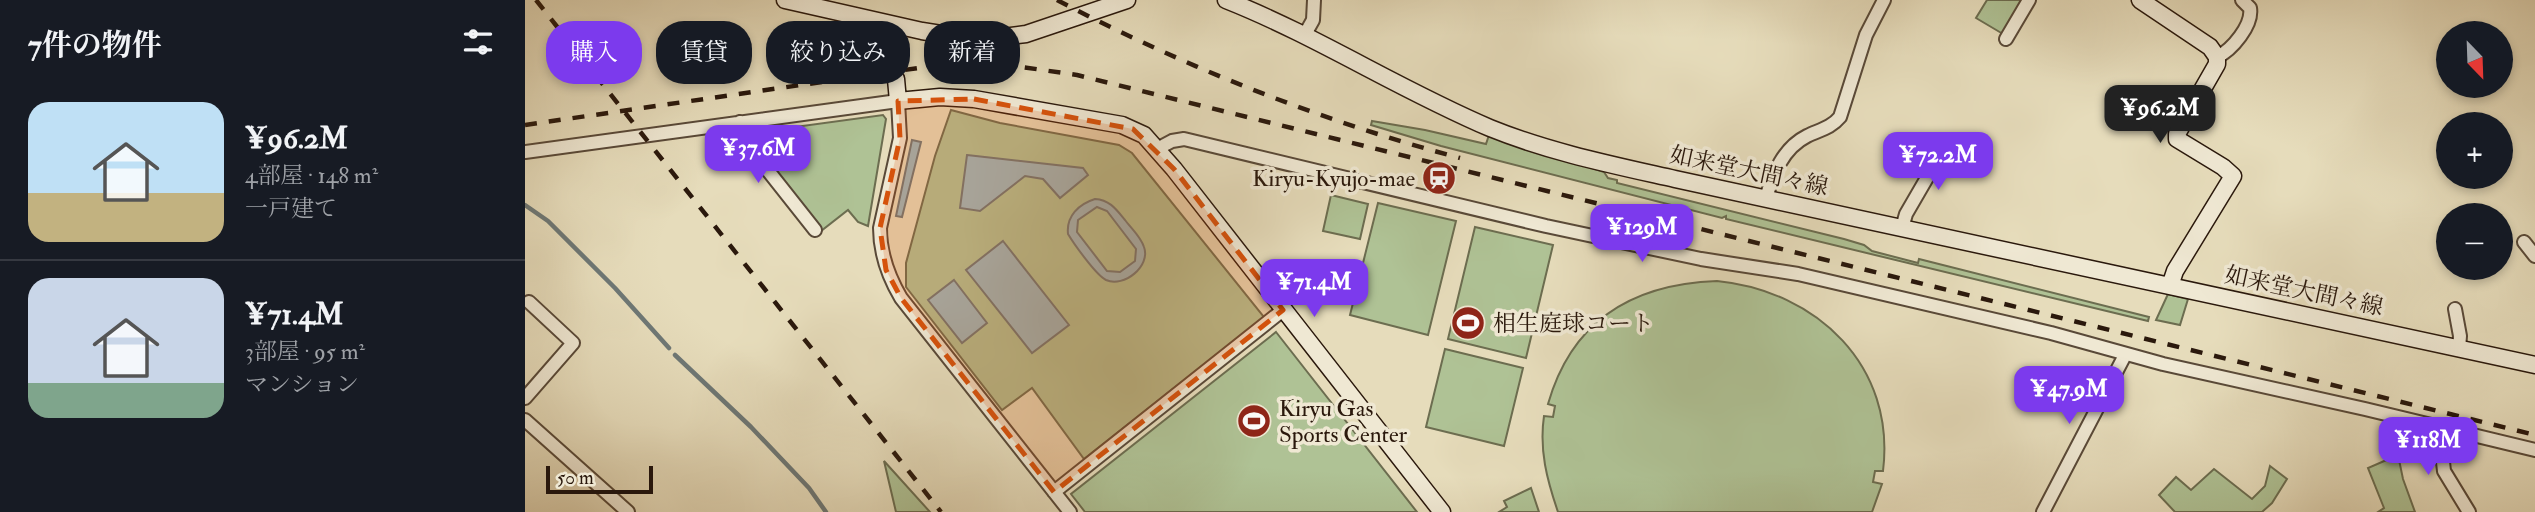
<!DOCTYPE html>
<html lang="ja">
<meta charset="utf-8">
<style>
body{margin:0;font-family:"IM FELL Double Pica","Noto Serif JP",serif;background:#20242c;color:#f1f3f6;height:100vh;display:flex;flex-direction:column;font-size:26px;white-space:nowrap}
*{box-sizing:border-box;margin:0}
p{font-size:23px;color:#9ea1a6}
.icon{flex:none;width:38px;height:38px;fill:none;stroke:currentColor;stroke-width:2;stroke-linecap:round;stroke-linejoin:round}
.map{position:relative;flex:1;overflow:hidden}
.drawer{display:flex;flex-direction:column;background:#171b24;width:525px}
.drawer>*{flex:none}
.hud{position:absolute;left:21px;top:21px;width:665px;height:63px;display:flex;gap:14px}
.needle{width:46px;rotate:157deg}
.tools{position:absolute;left:1911px;top:21px;display:grid;gap:14px}
.tools a{display:grid;place-items:center;width:77px;height:77px;border-radius:50%;background:#171b24;box-shadow:0 4px 10px #0003;font-size:35px}
.scale{position:absolute;left:21px;bottom:18px;width:107px;box-sizing:border-box;padding-left:7px;border:4px solid #2a180c;border-top:0;font-size:19px;line-height:24px;white-space:nowrap;color:#2a180c;-webkit-text-stroke:5px #efe8d3;paint-order:stroke}
.price{position:absolute;translate:-50% -60px;padding:0 16px;border-radius:14px;background:#7c3aed;color:#fff;font-size:23px;line-height:46px;filter:drop-shadow(0 2px 4px #0008)}
.price::after{content:'';position:absolute;left:50%;top:42px;width:21px;height:16px;margin-left:-10px;background:inherit;clip-path:polygon(0 0,100% 0,50% 100%)}
.price.on{background:#222;color:#fff}
ul{padding:0;list-style:none}
li{display:flex;align-items:center;gap:21px;height:175px;padding:0 28px}
li+li{border-top:2px solid #363941}
li span{display:grid;place-items:center;flex:none;width:196px;height:140px;border-radius:21px;color:#555}
li>.icon{margin-inline-start:auto}
span .icon{width:84px;height:84px;fill:#fffc;stroke-width:1}
li b{font-size:30px}
h2{display:flex;justify-content:space-between;align-items:center;height:84px;padding:0 28px;font-size:30px}
.chip{padding:0 24px;border-radius:28px;background:#171b24;box-shadow:0 4px 10px #0003;font-size:24px;line-height:63px}
.chip.on{background:#7c3aed;color:#fff}
main{display:flex;flex:1;min-height:0}
.map>svg:first-child{display:block}
</style>
<main>
<section class="drawer">
<h2>7件の物件<svg class="icon" aria-label="filters" viewBox="0 0 24 24"><path d="M4 7h16M4 17h16"/><circle cx="9" cy="7" r="2"/><circle cx="15" cy="17" r="2"/></svg></h2>
<ul>
<li><span style="background:linear-gradient(#bfe0f5 65%,#c2b280 0)"><svg class="icon" aria-label="home" viewBox="0 0 24 24"><path d="M3 11l9-7 9 7M6 9v11h12V9"/></svg></span><div><b>¥96.2M</b><p>4部屋 · 148 m²</p><p>一戸建て</p></div></li>
<li><span style="background:linear-gradient(#c9d6e8 75%,#7fa58c 0)"><svg class="icon" aria-label="home" viewBox="0 0 24 24"><path d="M3 11l9-7 9 7M6 9v11h12V9"/></svg></span><div><b>¥71.4M</b><p>3部屋 · 95 m²</p><p>マンション</p></div></li>
</ul>
</section>
<div class="map">
<svg width="2010" height="512" viewBox="0 0 2010 512">
<rect width="100%" height="100%" fill="#e6dcbb"/>
<filter id="stains"><feTurbulence type="fractalNoise" baseFrequency=".00286" numOctaves="4"/><feColorMatrix values="0 0 0 0 .2 0 0 0 0 .09 0 0 0 0 .02 0 0 0 .5 -.17"/></filter>
<radialGradient id="worn" r=".72"><stop offset=".6" stop-color="#630" stop-opacity="0"/><stop offset="1" stop-color="#630" stop-opacity=".3"/></radialGradient>
<path fill="#afc295" stroke="#6c6d50" stroke-width="2" d="M1462,0H1498L1478,34L1451,18Z
M426,110L475,123L594,145L607,153L739,317L559,459L507,388L477,410L381,287V263L410,156Z
M358,115L361,119L343,226L333,222L323,210L296,231L224,138L226,133Z
M847,121L900,130L961,144L964,135L1079,172L1083,178L1092,180V183L1319,239L1339,245L1347,251L1393,263L1394,259L1624,317L1623,321L1201,219V216L1197,218L916,146L846,125Z
M806,195L843,204L835,239L798,231Z
M853,203L931,221L903,335L825,315Z
M950,227L1028,245L1001,358L923,339Z
M1192,281C1292,291 1371,366 1358,471H1350L1348,482L1357,484L1347,512H1033C1022,480 1014,450 1019,416L1028,417L1030,406L1023,404C1047,320 1108,284 1192,281Z
M1643,294L1663,299L1655,325L1631,320Z
M751,332L892,512H560L546,494Z
M920,349L998,368L979,446L901,427Z
M1873,455L1878,479L1890,512H1853L1859,508L1843,468Z
M359,461L405,512H371Z
M1745,466L1762,479L1747,503L1737,512H1650L1634,495L1651,477L1666,490L1689,469L1727,499L1740,486Z
M1006,488L1014,512H974L982,507L979,501Z"/>
<path fill="#9cb8bc" stroke="#6e7876" stroke-width="2" fill-rule="evenodd" d="M387,140L396,142L377,217L371,216Z
M442,155L558,168L563,175L535,198L518,179L500,176L455,211L435,208Z
M570,199C585,200 591,209 600,220C606,228 616,237 619,247C626,266 599,288 581,280C571,275 549,244 543,234C541,216 554,204 570,199ZM572,207L582,211L611,249L610,261L595,272L582,271L552,232L553,220Z
M478,241L544,325L507,353L441,270Z
M429,280L462,323L437,343L403,300Z"/>
<g fill="none" stroke-linecap="round" stroke-linejoin="round">
<path stroke="#6e7876" stroke-width="4.5" d="M0,205L23,221L90,288L144,348
M150,355L226,427L284,488L301,512"/>
<g stroke="#594938" stroke-width="16">
<path id="street" d="M779,36L788,20L789,0
M1481,39L1504,0
M1692,57C1707,50 1728,25 1725,8L1717,0
M215,122L218,139L290,230
M632,149L647,141L659,139L1021,226L1176,259L1273,274L1526,333L1638,364L1840,409L2010,450
M0,152L373,101L375,138L355,228C355,254 363,276 376,298L545,512
M1241,198C1248,174 1258,148 1282,136C1294,130 1306,128 1315,117L1341,35L1359,0
M1377,228L1381,214L1421,145
M1999,242L2010,256
M1930,309L1935,336L1934,348
M0,398L48,343L4,302
M0,420L103,512
M1914,426L1919,471L1944,512
M529,492L758,310
M1518,512L1600,355"/>
</g>
<g stroke="#2a180c" stroke-width="19">
<path id="secondary" d="M260,0L397,31L441,38L462,39L501,34L602,0
M701,0C792,36 875,90 965,128C1024,152 1088,165 1150,179L2010,365
M1615,0L1685,47L1692,57V64L1652,134V139L1698,167L1708,176L1650,271L1645,286
M367,25L366,37L369,62
M371,79L373,101L415,97L449,99L597,125L619,135L649,169L917,512"/>
</g>
<use href="#street" stroke="#efe8d3" stroke-width="12"/>
<use href="#secondary" stroke="#efe8d3" stroke-width="16"/>
<path stroke="#2a180c" stroke-width="4.5" stroke-dasharray="12 12" stroke-linecap="butt" d="M11,0L416,512
M532,0C660,67 796,121 935,158
M0,125L393,68L490,66L552,75L2010,435"/>
</g>
<path fill="#d5520c" fill-opacity="0.2" stroke="#d5520c" stroke-width="5" stroke-dasharray="14 9" stroke-linejoin="round" d="M449,99L608,129L649,169L758,310L529,492L376,298L361,270L355,228L375,138L373,101Z"/>
<defs>
<g id="station-disc" transform="scale(1.75)"><circle r="9.5" fill="#8f2418" stroke="#efe8d3"/><path d="M-3-6H3Q5-6 5-4V2Q5 4 3 4L4.5 6H3L1.5 4h-3L-3 6H-4.5L-3 4Q-5 4-5 2V-4Q-5-6-3-6ZM-3.5-4v3h7v-3ZM-3.5 1v1.5H-2V1ZM2 1v1.5H3.5V1Z" fill="#fff"/></g>
<g id="stadium-disc" transform="scale(1.75)"><circle r="9.5" fill="#8f2418" stroke="#efe8d3"/><path d="M0-5a6.5 5 0 1 0 0 10a6.5 5 0 1 0 0-10ZM-3.5-1.8h7v3.6h-7Z" fill="#fff"/></g>
</defs>
<g fill-rule="evenodd">
<use href="#station-disc" x="914" y="178"/>
<use href="#stadium-disc" x="943" y="323"/>
<use href="#stadium-disc" x="729" y="421"/>
</g>
<g text-anchor="middle" dominant-baseline="central" stroke-width="7" stroke-linejoin="round" paint-order="stroke">
<g font-size="23" fill="#2a180c" stroke="#efe8d3">
<text transform="translate(1224 171) rotate(12)">如来堂大間々線</text>
<text transform="translate(1779 291) rotate(12)">如来堂大間々線</text>
</g>
<g font-size="23" fill="#2a180c" stroke="#efe8d3" text-anchor="start">
<text x="890" y="178" text-anchor="end">Kiryu-Kyujo-mae</text>
<text x="968" y="323">相生庭球コート</text>
<text x="754" y="408">Kiryu Gas<tspan x="754" dy="26">Sports Center</tspan></text>
</g>
</g>
<rect width="100%" height="100%" filter="url(#stains)"/>
<rect width="100%" height="100%" fill="url(#worn)"/>
</svg>
<div class="tools">
<a><svg class="needle" viewBox="-14 -14 28 28"><path d="M0-13l5 13h-10z" fill="#e53935"/><path d="M0 13l5-13h-10z" fill="#9ea1a6"/></svg></a>
<a>+</a>
<a>−</a>
</div>
<div class="scale">50 m</div>
<b class="price on" style="left:1635px;top:145px">¥96.2M</b>
<b class="price" style="left:233px;top:185px">¥37.6M</b>
<b class="price" style="left:1413px;top:192px">¥72.2M</b>
<b class="price" style="left:1117px;top:264px">¥129M</b>
<b class="price" style="left:789px;top:319px">¥71.4M</b>
<b class="price" style="left:1544px;top:426px">¥47.9M</b>
<b class="price" style="left:1903px;top:477px">¥118M</b>
<div class="hud">
<a class="chip on">購入</a>
<a class="chip">賃貸</a>
<a class="chip">絞り込み</a>
<a class="chip">新着</a>
</div>
</div>
</main>
